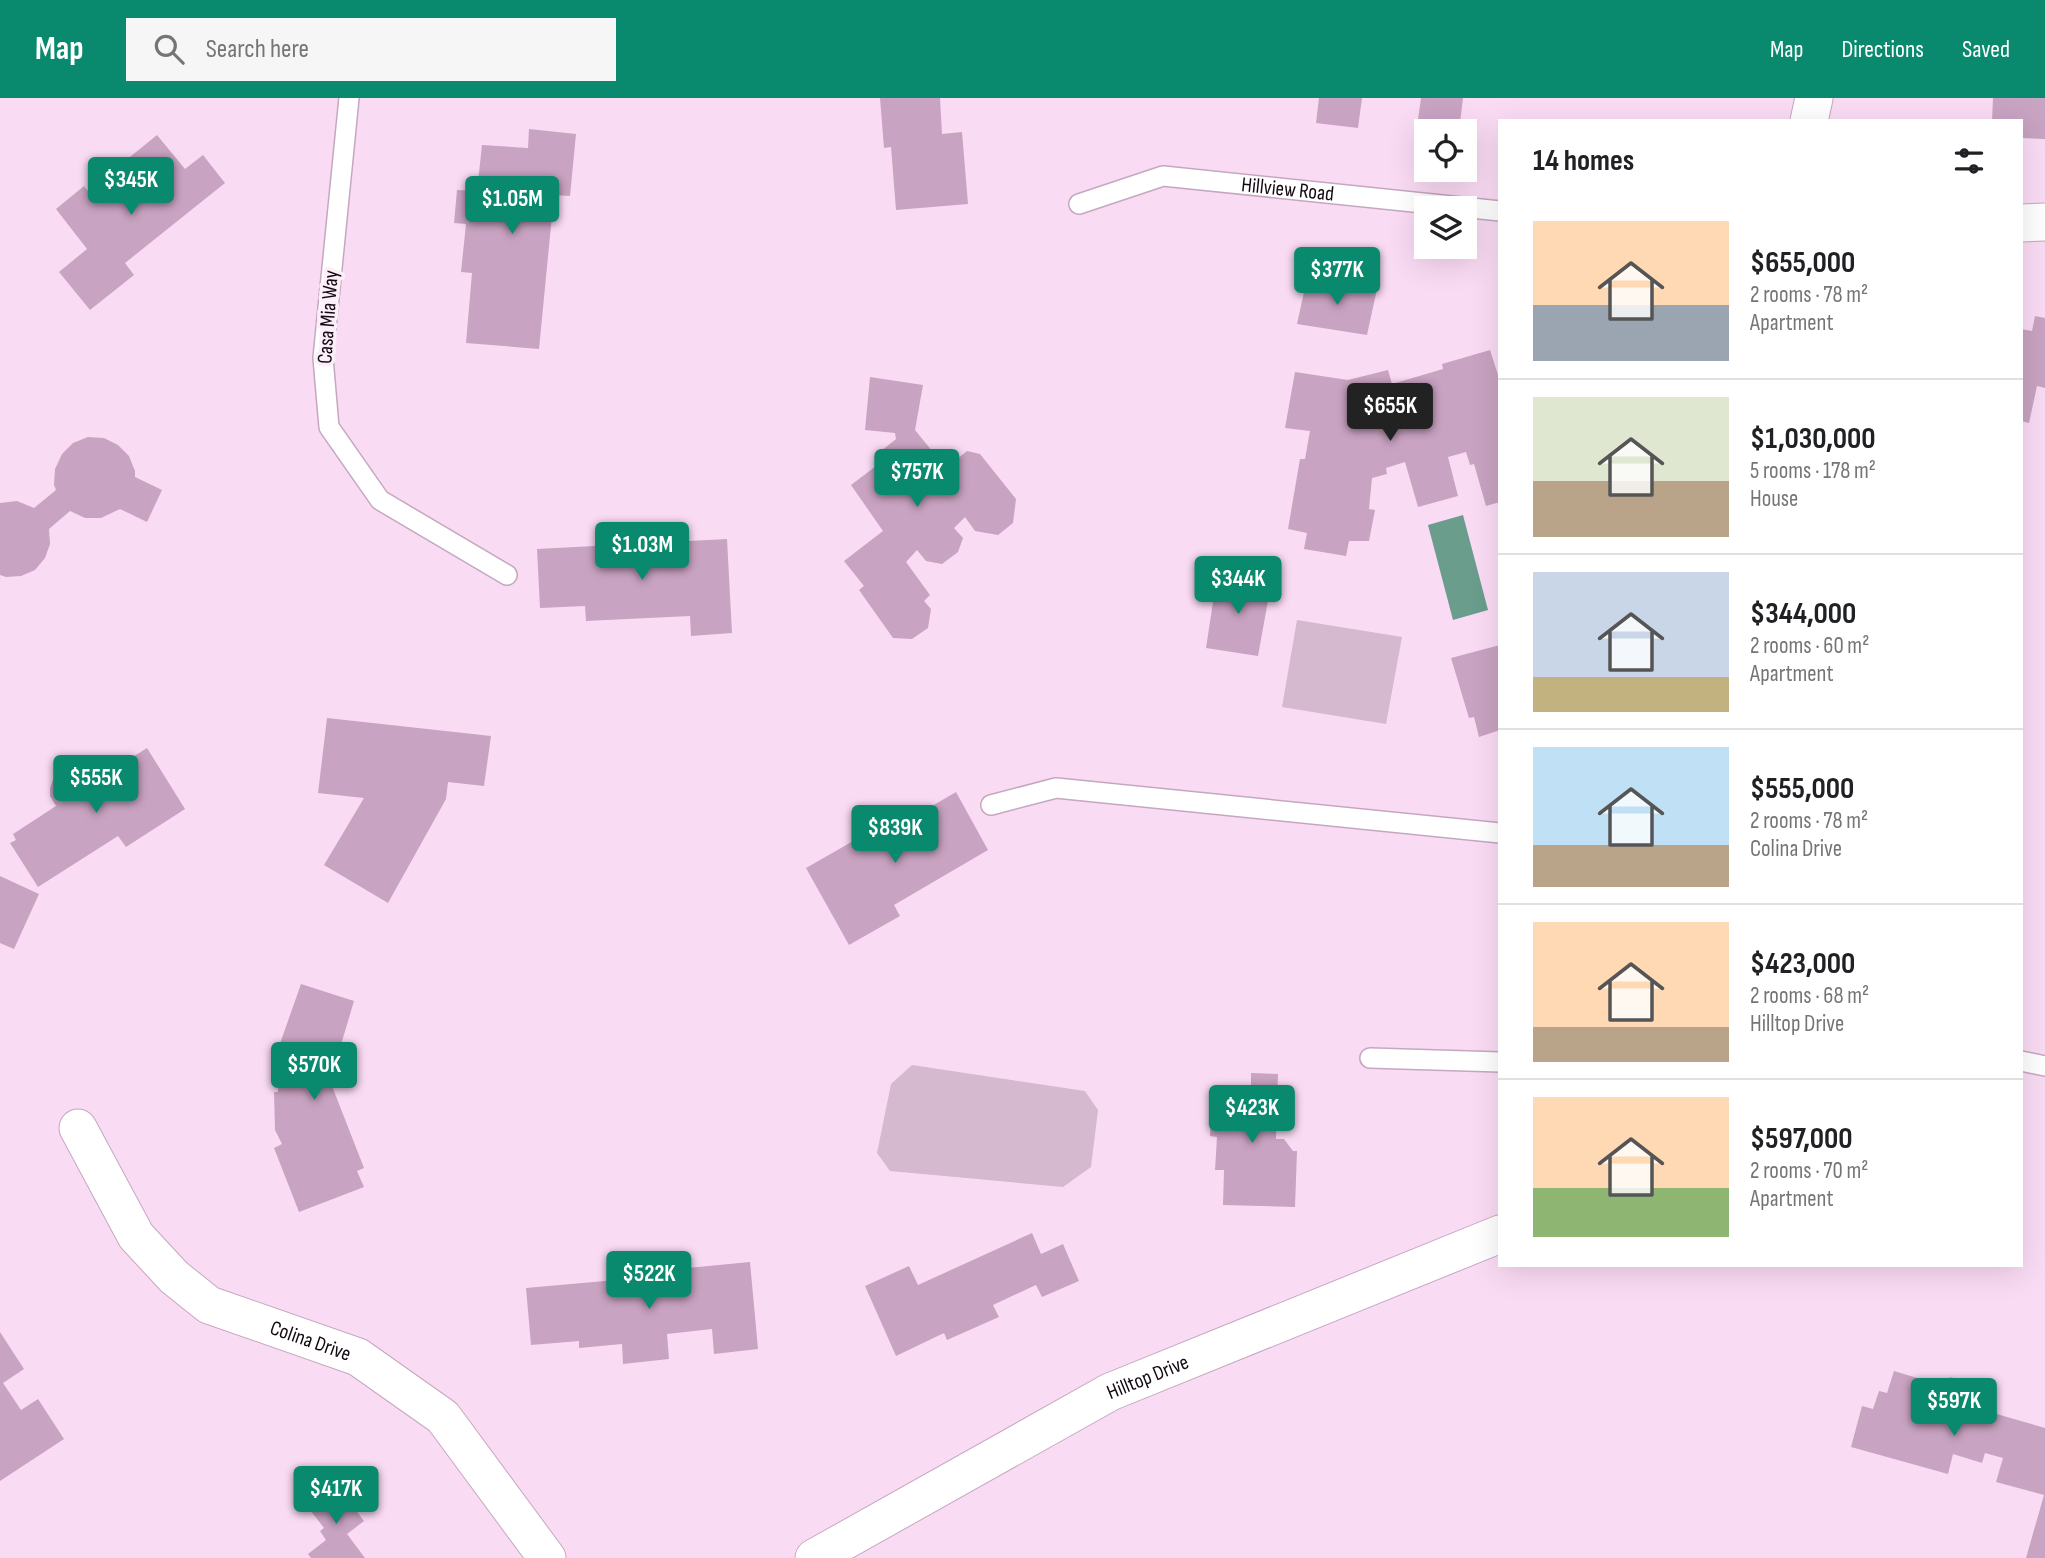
<!DOCTYPE html>
<meta charset="utf-8">
<style>
body{margin:0;font-family:"Sofia Sans Condensed",sans-serif;background:#f6f6f6;color:#202124;height:100vh;display:flex;flex-direction:column;font-size:26px;white-space:nowrap}
*{box-sizing:border-box;margin:0}
p{font-size:23px;color:#757577}
.icon{flex:none;width:38px;height:38px;fill:none;stroke:currentColor;stroke-width:2;stroke-linecap:round;stroke-linejoin:round}
.map{position:relative;flex:1;overflow:hidden}
.side{position:absolute;left:1498px;top:21px;width:525px;height:1148px;display:flex;flex-direction:column;background:#fff;border-radius:0px;box-shadow:0 7px 28px #0002}
.side>*{flex:none}
.tools{position:absolute;left:1414px;top:21px;display:grid;gap:14px}
.tools a{display:grid;place-items:center;width:63px;height:63px;border-radius:0px;background:#fff;box-shadow:0 7px 28px #0002;font-size:35px}
.price{position:absolute;translate:-50% -60px;padding:0 16px;border-radius:7px;background:#09896d;color:#fff;font-size:23px;line-height:46px;filter:drop-shadow(0 2px 4px #0008)}
.price::after{content:'';position:absolute;left:50%;top:42px;width:21px;height:16px;margin-left:-10px;background:inherit;clip-path:polygon(0 0,100% 0,50% 100%)}
.price.on{background:#222;color:#fff}
ul{padding:0;list-style:none}
li{display:flex;align-items:center;gap:21px;height:175px;padding:0 35px}
li+li{border-top:2px solid #e0e0e0}
li span{display:grid;place-items:center;flex:none;width:196px;height:140px;border-radius:0px;color:#555}
li>.icon{margin-inline-start:auto}
span .icon{width:84px;height:84px;fill:#fffc;stroke-width:1}
li b{font-size:30px}
h2{display:flex;justify-content:space-between;align-items:center;height:84px;padding:0 35px;font-size:30px}
header{display:flex;align-items:center;gap:42px;box-sizing:border-box;height:98px;padding:0 35px;background:#09896d;color:#fff}
header strong{font-size:33px}
nav{display:flex;gap:38px;margin-inline-start:auto;font-size:24px}
.search{width:490px;height:63px;background:#f6f6f6;display:flex;align-items:center;gap:18px;box-sizing:border-box;padding:0 24px;border-radius:0px;color:#757577;font-size:26px}
.map>svg:first-child{display:block}
</style>
<header>
<strong>Map</strong>
<div class="search"><svg class="icon" aria-label="search" viewBox="0 0 24 24"><circle cx="10" cy="10" r="6"/><path d="M15 15l6 6"/></svg>Search here</div>
<nav><a>Map</a><a>Directions</a><a>Saved</a></nav>
</header>
<div class="map">
<svg width="2045" height="1460" viewBox="0 0 2045 1460">
<rect width="100%" height="100%" fill="#fadbf4"/>
<path fill="#d4b9cf" d="M1297,522L1402,539L1386,626L1282,609Z
M912,967L1085,993L1098,1012L1091,1069L1063,1089L890,1073L877,1055L891,986Z"/>
<path fill="#6a9d8c" d="M1463,417L1488,512L1453,522L1428,427Z"/>
<path fill="#c9a3c2" d="M880,0H940L942,36L962,34L968,106L896,112L891,49L884,50Z
M1319,0H1362L1358,30L1316,25Z
M1421,0H1463L1459,33L1417,29Z
M1993,0H2045V41L2021,40V23H1992Z
M529,31L576,36L570,98L554,97L539,251L466,245L472,175L461,174L466,126L454,125L457,92L477,93L482,47L528,50Z
M157,37L185,71L203,57L225,85L125,165L134,177L90,212L59,174L87,151L56,111L84,88L96,104L139,69L130,59Z
M1307,180L1377,191L1367,237L1297,226Z
M2035,218L2045,220V290L2037,288L2029,325L2021,323V231L2032,233Z
M1490,252L1500,283V404L1486,408L1474,366L1470,367L1466,354L1448,359L1458,398L1418,409L1405,364L1386,370L1387,376L1372,380L1369,411L1375,412L1369,443H1349L1346,458L1304,451L1307,435L1288,431L1300,361H1305L1310,333L1285,330L1295,274L1348,282L1388,272L1392,286L1443,271L1442,266Z
M870,279L923,287L915,332L946,370L967,353L980,356L1016,401L1013,425L998,437L975,433L965,419L954,430L963,440L958,454L942,466L926,463L917,452L906,464L930,497L924,503L931,511L928,530L912,541L893,540L859,492L864,488L844,463L883,433L851,387L880,365L876,357L896,341L895,335L865,332Z
M88,339L104,340L118,347L129,358L135,373V379L162,392L147,424L120,411L101,420H85L70,413L49,431L50,446L45,460L35,472L21,478L6,479L0,477V405L17,403L34,410L56,392L54,387L55,371L62,356L73,345Z
M727,441L732,535L691,538L690,518L586,523L585,508L540,510L537,451Z
M1217,478L1271,486L1258,558L1206,550Z
M1500,547V632L1479,639L1474,619L1469,620L1451,560Z
M327,620L491,638L484,688L448,684L446,701L388,805L324,767L364,700L318,695Z
M147,650L185,711L126,749L118,738L38,789L10,745L16,742L13,736L56,708L50,698V690L54,679L70,669H79L93,684Z
M956,694L988,752L894,807L900,818L849,847L806,770L916,707L920,715Z
M0,778L39,796L14,851L0,845Z
M301,886L354,903L340,950V961L332,988L364,1070L357,1073L364,1089L299,1114L274,1050L282,1046L275,1032L274,994H278L277,954Z
M1251,975L1278,976L1276,1041H1284L1293,1053H1297L1295,1109L1223,1107L1224,1072H1215L1217,1039L1210,1038L1212,988L1251,990Z
M1032,1135L1041,1156L1063,1146L1079,1183L1042,1199L1036,1187L993,1207L999,1219L947,1242L944,1235L896,1258L865,1188L909,1168L918,1187Z
M750,1164L758,1251L714,1256L712,1231L667,1236L669,1261L623,1266L622,1246L579,1250V1243L531,1247L526,1190L616,1182L615,1177Z
M0,1234L24,1271L3,1285L21,1312L38,1301L64,1341L0,1383Z
M1894,1273L1934,1285L1929,1301L1942,1305L1950,1279L1968,1284L1962,1306L2045,1330V1460H2026L2044,1397L1996,1384L2003,1360L1985,1355L1982,1365L1953,1356L1948,1376L1851,1349L1862,1308L1873,1311L1879,1293L1887,1295Z
M337,1387L364,1423L347,1436L365,1460H311L308,1456L326,1442L320,1433L324,1430L307,1408Z"/>
<g fill="none" stroke-linecap="round" stroke-linejoin="round">
<g stroke="#c5a8bf" stroke-width="22">
<g id="service">
<path d="M349,0L323,260L329,329L380,402L507,477"/>
<path id="s1" d="M1079,106L1163,78L1500,113"/>
<path d="M991,707L1056,690L1500,735"/>
<path d="M1370,960L1500,964"/>
<path d="M2021,963L2045,968"/>
</g>
</g>
<g stroke="#c5a8bf" stroke-width="39">
<g id="minor">
<path d="M1809,23L1814,0"/>
<path d="M2021,125L2045,124"/>
<path id="s2" d="M78,1030L136,1138L174,1179L209,1207L358,1259L443,1319L547,1460"/>
<path id="s3" d="M814,1460L1110,1294L1500,1136"/>
</g>
</g>
<use href="#service" stroke="#fff" stroke-width="19"/>
<use href="#minor" stroke="#fff" stroke-width="37"/>
</g>
<g text-anchor="middle" dominant-baseline="central" stroke-width="7" stroke-linejoin="round" paint-order="stroke">
<g font-size="21" fill="#130911" stroke="#fceff9">
<text stroke="none"><textPath href="#s1" startOffset="214">Hillview Road</textPath></text>
<text transform="translate(328 219) rotate(-86)">Casa Mia Way</text>
<text stroke="none"><textPath href="#s2" startOffset="331">Colina Drive</textPath></text>
<text stroke="none"><textPath href="#s3" startOffset="380">Hilltop Drive</textPath></text>
</g>
</g>
</svg>
<div class="tools">
<a><svg class="icon" aria-label="locate" viewBox="0 0 24 24"><circle cx="12" cy="12" r="6"/><path d="M12 2v4M12 18v4M2 12h4M18 12h4"/></svg></a>
<a><svg class="icon" aria-label="layers" viewBox="0 0 24 24"><path d="M12 4l9 5-9 5-9-5zM3 14l9 5 9-5"/></svg></a>
</div>
<b class="price" style="left:131px;top:119px">$345K</b>
<b class="price" style="left:512px;top:138px">$1.05M</b>
<b class="price" style="left:1337px;top:209px">$377K</b>
<b class="price on" style="left:1390px;top:345px">$655K</b>
<b class="price" style="left:917px;top:411px">$757K</b>
<b class="price" style="left:642px;top:484px">$1.03M</b>
<b class="price" style="left:1238px;top:518px">$344K</b>
<b class="price" style="left:96px;top:717px">$555K</b>
<b class="price" style="left:895px;top:767px">$839K</b>
<b class="price" style="left:314px;top:1004px">$570K</b>
<b class="price" style="left:1252px;top:1047px">$423K</b>
<b class="price" style="left:649px;top:1213px">$522K</b>
<b class="price" style="left:1954px;top:1340px">$597K</b>
<b class="price" style="left:336px;top:1428px">$417K</b>
<section class="side">
<h2>14 homes<svg class="icon" aria-label="filters" viewBox="0 0 24 24"><path d="M4 7h16M4 17h16"/><circle cx="9" cy="7" r="2"/><circle cx="15" cy="17" r="2"/></svg></h2>
<ul>
<li><span style="background:linear-gradient(#ffd9b3 60%,#9aa5b1 0)"><svg class="icon" aria-label="home" viewBox="0 0 24 24"><path d="M3 11l9-7 9 7M6 9v11h12V9"/></svg></span><div><b>$655,000</b><p>2 rooms · 78 m²</p><p>Apartment</p></div></li>
<li><span style="background:linear-gradient(#dfe7d0 60%,#b9a48a 0)"><svg class="icon" aria-label="home" viewBox="0 0 24 24"><path d="M3 11l9-7 9 7M6 9v11h12V9"/></svg></span><div><b>$1,030,000</b><p>5 rooms · 178 m²</p><p>House</p></div></li>
<li><span style="background:linear-gradient(#c9d6e8 75%,#c2b280 0)"><svg class="icon" aria-label="home" viewBox="0 0 24 24"><path d="M3 11l9-7 9 7M6 9v11h12V9"/></svg></span><div><b>$344,000</b><p>2 rooms · 60 m²</p><p>Apartment</p></div></li>
<li><span style="background:linear-gradient(#bfe0f5 70%,#b9a48a 0)"><svg class="icon" aria-label="home" viewBox="0 0 24 24"><path d="M3 11l9-7 9 7M6 9v11h12V9"/></svg></span><div><b>$555,000</b><p>2 rooms · 78 m²</p><p>Colina Drive</p></div></li>
<li><span style="background:linear-gradient(#ffd9b3 75%,#b9a48a 0)"><svg class="icon" aria-label="home" viewBox="0 0 24 24"><path d="M3 11l9-7 9 7M6 9v11h12V9"/></svg></span><div><b>$423,000</b><p>2 rooms · 68 m²</p><p>Hilltop Drive</p></div></li>
<li><span style="background:linear-gradient(#ffd9b3 65%,#8fb573 0)"><svg class="icon" aria-label="home" viewBox="0 0 24 24"><path d="M3 11l9-7 9 7M6 9v11h12V9"/></svg></span><div><b>$597,000</b><p>2 rooms · 70 m²</p><p>Apartment</p></div></li>
</ul>
</section>
</div>
